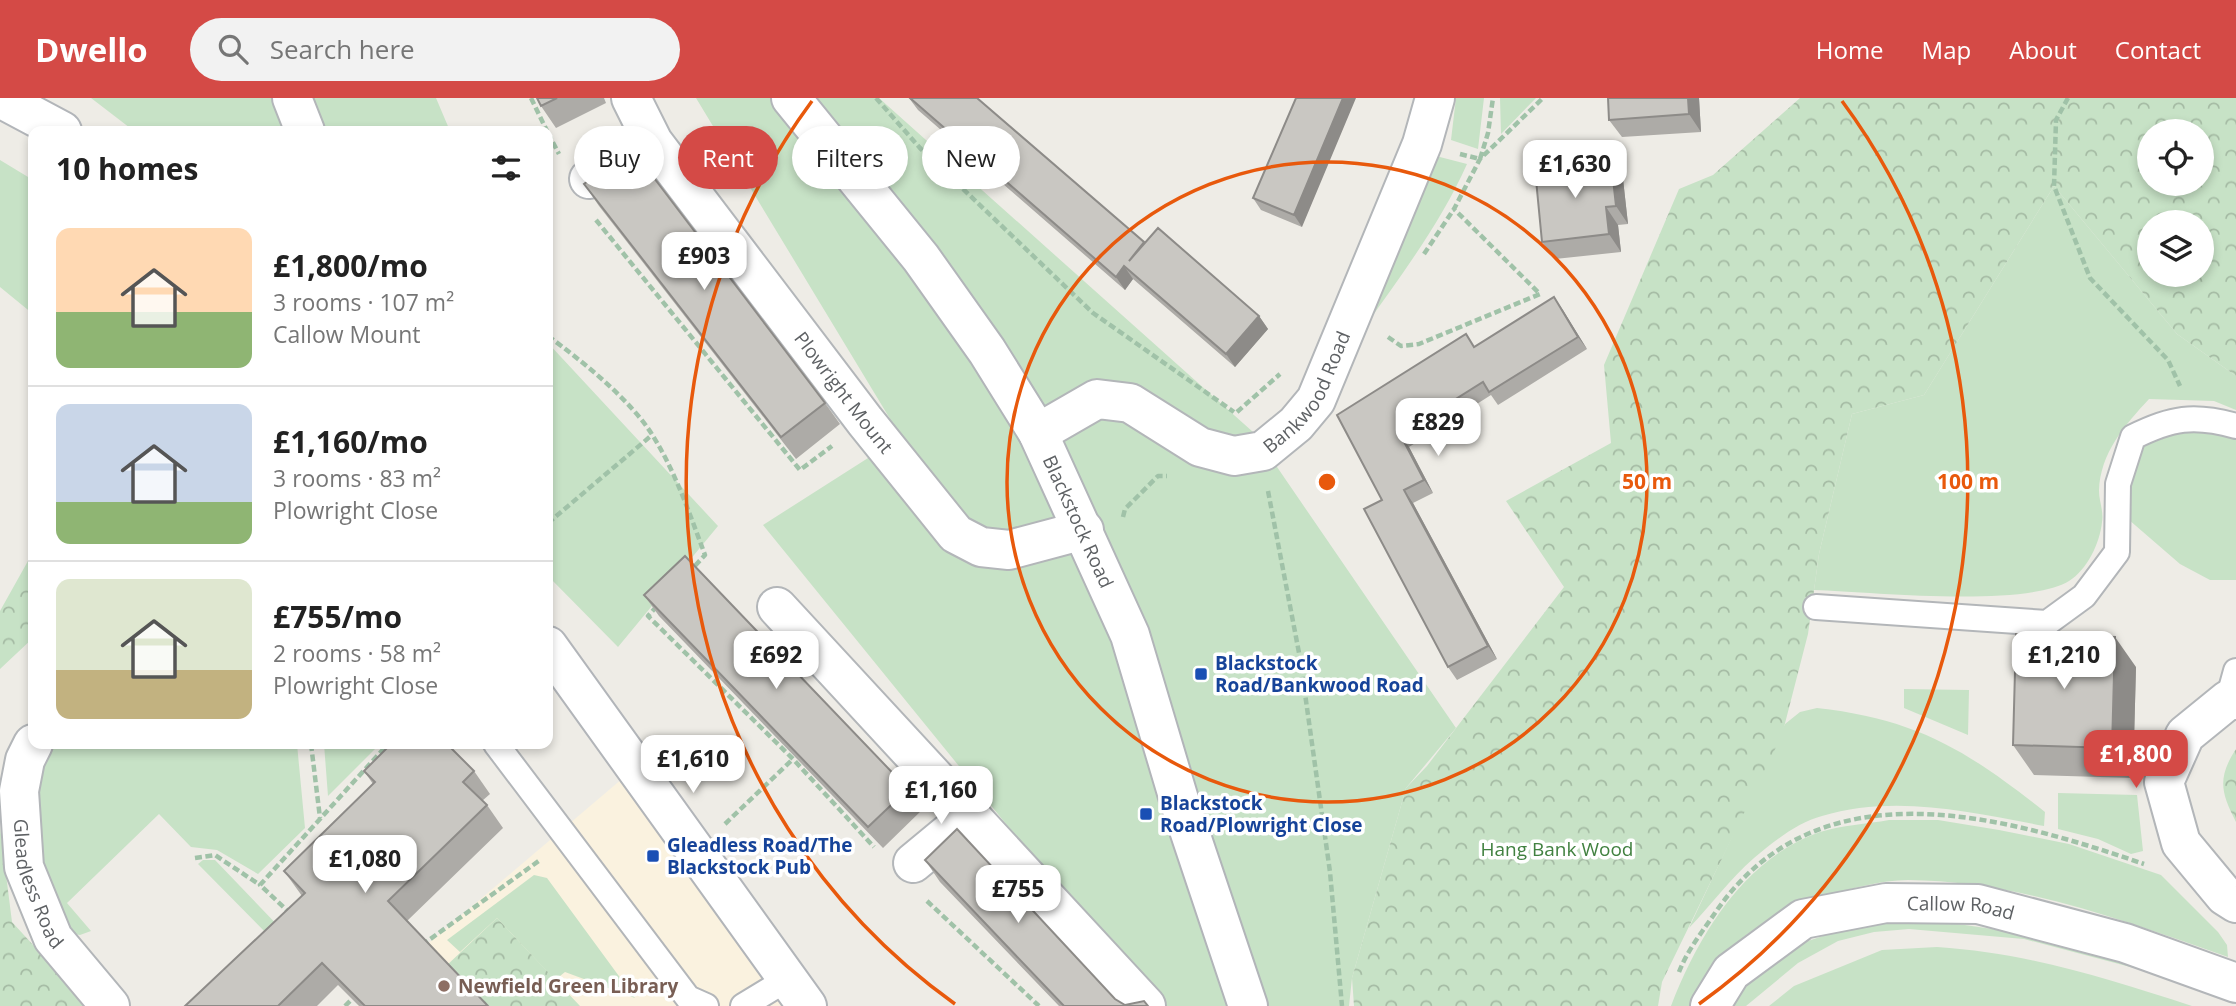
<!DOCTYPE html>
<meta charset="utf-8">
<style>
body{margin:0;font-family:"Open Sans",sans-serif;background:#f2f2f2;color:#222;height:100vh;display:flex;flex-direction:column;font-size:26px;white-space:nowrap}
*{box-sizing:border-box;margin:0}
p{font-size:23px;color:#767676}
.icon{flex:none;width:38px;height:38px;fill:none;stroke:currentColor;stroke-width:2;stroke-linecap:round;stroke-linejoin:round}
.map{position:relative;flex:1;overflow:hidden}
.panel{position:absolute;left:28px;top:28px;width:525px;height:623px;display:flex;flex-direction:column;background:#fff;border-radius:14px;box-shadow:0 4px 10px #0003}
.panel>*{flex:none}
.top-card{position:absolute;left:574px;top:28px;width:665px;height:63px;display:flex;gap:14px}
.fabs{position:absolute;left:2137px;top:21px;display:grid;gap:14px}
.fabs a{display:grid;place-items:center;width:77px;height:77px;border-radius:50%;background:#fff;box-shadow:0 4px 10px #0003;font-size:35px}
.price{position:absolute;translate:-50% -60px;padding:0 16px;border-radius:14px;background:#fff;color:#222;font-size:23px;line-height:46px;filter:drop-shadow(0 2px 4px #0008)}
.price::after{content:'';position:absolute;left:50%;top:42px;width:21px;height:16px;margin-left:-10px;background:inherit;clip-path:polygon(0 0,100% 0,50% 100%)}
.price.active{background:#d44a46;color:#fff}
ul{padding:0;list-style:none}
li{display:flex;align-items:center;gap:21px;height:175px;padding:0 28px}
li+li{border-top:2px solid #e0e0e0}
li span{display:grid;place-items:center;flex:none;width:196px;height:140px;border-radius:14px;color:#555}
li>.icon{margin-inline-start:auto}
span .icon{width:84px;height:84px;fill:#fffc;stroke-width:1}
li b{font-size:30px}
h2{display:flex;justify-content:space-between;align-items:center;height:84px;padding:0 28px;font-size:30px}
.pill{padding:0 24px;border-radius:32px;background:#fff;box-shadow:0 4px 10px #0003;font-size:24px;line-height:63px}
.pill.active{background:#d44a46;color:#fff}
header{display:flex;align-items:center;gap:42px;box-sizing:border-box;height:98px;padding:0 35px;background:#d44a46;color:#fff}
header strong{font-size:33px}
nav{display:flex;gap:38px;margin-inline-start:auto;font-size:24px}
.search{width:490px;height:63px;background:#f2f2f2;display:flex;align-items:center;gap:18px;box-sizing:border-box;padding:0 24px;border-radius:38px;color:#767676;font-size:26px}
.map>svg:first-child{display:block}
</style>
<header>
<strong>Dwello</strong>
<div class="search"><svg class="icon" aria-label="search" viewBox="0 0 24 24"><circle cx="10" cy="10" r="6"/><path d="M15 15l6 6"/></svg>Search here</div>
<nav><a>Home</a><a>Map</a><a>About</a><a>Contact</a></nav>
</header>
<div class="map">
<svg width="2236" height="908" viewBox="0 0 2236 908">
<defs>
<pattern id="forest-crowns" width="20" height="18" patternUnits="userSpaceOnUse" patternTransform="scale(1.75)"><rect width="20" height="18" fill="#c7e2c6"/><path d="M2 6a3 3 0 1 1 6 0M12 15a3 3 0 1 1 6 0" fill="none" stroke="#a5bba4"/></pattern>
</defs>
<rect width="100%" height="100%" fill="#eeece6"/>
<path fill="#faf2df" d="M636,669L807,908H357L378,888Z"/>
<path fill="#c7e2c6" d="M91,0H436L450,33H134Z
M696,0H879L1253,334L1456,630L1406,690L1352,880L1349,908H1154L763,427L901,339Z
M1456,0H1484L1478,51L1451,42Z
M1500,0H1536L1501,36Z
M1436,58L1467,66C1441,125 1401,177 1364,230Z
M0,62L33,82V216L0,189Z
M2054,88L2177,236L2236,278V312L2214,303L2149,301C2125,327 2100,355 2099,393C2099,403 2104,414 2102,424C2100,445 2087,472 2069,483C2024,510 1872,494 1814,492L1819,456L1852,316L1924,297Z
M548,245L718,428L618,549L548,478Z
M2181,326L2236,339V482H2210L2180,466L2128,421C2129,397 2124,360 2147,343C2156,336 2171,332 2181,326Z
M1904,591L1969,592L1968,637L1904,610Z
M1817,610C1917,621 1968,653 2045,714L2044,728C1971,714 1895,696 1822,718C1798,724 1773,744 1754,760C1730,781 1711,807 1689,830L1785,626L1800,614Z
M45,646H297L305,730L258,776L217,752L191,749L159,716L67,805L91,833L80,837L68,835L51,821L27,719Z
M324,646H380L328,698Z
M2058,695L2137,697L2143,753L2131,756L2098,741L2058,731Z
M1889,722H1938L1999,732L2069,746L2161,777L2218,834L2227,847L2228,859C2125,823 2019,783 1908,782C1880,782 1851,791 1825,798C1765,815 1716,852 1689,908H1671C1698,838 1744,760 1820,734C1842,727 1867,726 1889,722Z
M203,762H215L283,833L273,842L198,766Z
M534,777L547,780L635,900L565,874L555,882L497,820L460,854L447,842Z
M1922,823C2003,828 2077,847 2153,875L2024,841L1909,831L1874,834L1838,843L1798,865L1746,908H1728L1753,881L1802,845L1853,828Z
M1937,849C2028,855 2106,880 2192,908H1769L1794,888L1882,852Z"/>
<path fill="url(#forest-crowns)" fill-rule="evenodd" d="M1800,0H2236V278L2177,236L2054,88L1924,297L1852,316L1819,456L1808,536L1782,637L1662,884L1658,908H1354L1352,880L1406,690L1427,668L1564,489L1506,403L1611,345L1604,267L1679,91L1713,77ZM2149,33H2202V86H2149ZM2149,124H2202V177H2149Z
M33,454V540L0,571V513Z
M2236,651V724C2221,695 2217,680 2236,651Z
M0,729L12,824L89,908H0Z
M497,820L580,908H482L445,869Z"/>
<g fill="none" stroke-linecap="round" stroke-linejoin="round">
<g stroke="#b3b6b9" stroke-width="28">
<path id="lane" d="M1816,509L2047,525L2084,498L2117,454L2118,386L2133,339C2171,320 2194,316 2236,328
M2228,602L2236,573
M496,646L688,900L706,908
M743,908L789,880"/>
</g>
<g stroke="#b3b6b9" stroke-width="42">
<g id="street">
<path d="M292,0L305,33"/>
<path id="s1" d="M631,0L653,44L865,323L956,436L981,449L1009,452L1084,432"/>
<path d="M589,81L642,50"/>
<path id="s2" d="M1038,335L1097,301L1130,305L1200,349L1234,358L1263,353L1296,326L1316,302L1422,46L1435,0"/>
<path d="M777,509L1146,908"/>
<path d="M2236,602H2228L2185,637L2164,684L2181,745L2225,798L2236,805"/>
<path id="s3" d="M33,646L25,662L19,693L24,769L53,840L110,908"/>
<path d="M913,765L971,717"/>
<path id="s4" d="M1710,908L1731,874L1803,821L1886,805L1978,806L2125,845L2236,885"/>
</g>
</g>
<g stroke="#b2b5b9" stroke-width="42">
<g id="secondary">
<path d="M0,0L62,33"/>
<path id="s5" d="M791,0L921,160L987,253L1038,335L1130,537L1180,705L1248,908"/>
<path d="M548,548L807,908"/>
</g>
</g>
<path stroke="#a0c2a8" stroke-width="4.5" stroke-dasharray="7 3.5" stroke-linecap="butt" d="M531,0L547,33
M876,0L920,50L1093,215L1234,314
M2068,0L2056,22L2054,88L2090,180L2168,262L2180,288
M548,35L559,56
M1460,56L1480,61L1488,35L1493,0
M596,122L800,372L832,348
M1424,156L1454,111L1480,61L1543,0
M548,238C582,263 631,302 653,338C676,375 690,417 705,457L692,471
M1388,239L1401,248L1419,246L1540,196L1454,111
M1237,314L1280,276
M1268,393L1300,560L1330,774L1342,908
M1123,419L1125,411L1158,378H1167
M548,425L652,337
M657,508L648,518L793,661L874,749
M311,646L320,720
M725,726L793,661
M195,760L215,757L260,787
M927,803L1039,908
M291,816L260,787L388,646
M422,847L540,762
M1679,874C1687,853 1702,834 1715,815C1817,665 2001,717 2144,766
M345,908L354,899"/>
<use href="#lane" stroke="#fff" stroke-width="24"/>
<use href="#street" stroke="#fff" stroke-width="38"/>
<use href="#secondary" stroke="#fff" stroke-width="38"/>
</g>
<path fill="#adaba7" d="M537,0H604L606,5L556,30L541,8Z
M909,0L1145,145L1259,218L1268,231L1235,269L1133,181L1125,192L918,12Z
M1296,0L1302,129L1261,112L1253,100Z
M1699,0L1701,34L1622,39L1609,22Z
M1623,81L1628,126L1618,127L1621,154L1555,161L1542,144Z
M584,86L825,305L840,326L796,361L599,108Z
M1554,199L1587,251L1498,307L1491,297L1409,349L1433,395L1413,405L1497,561L1457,582L1448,569L1382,402L1337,317L1475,249Z
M644,497L908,691L923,711L883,750L659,518Z
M2136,569L2133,680L2034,677L2013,647Z
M364,673H474L490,696L482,703L487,707L503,730L407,823L488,908H359L338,887L317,908H185L302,798L284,773L373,686Z
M925,762L1115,901L1125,907L1148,908H1059L940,784Z"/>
<path fill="#8d8b88" d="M1343,0H1356L1302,129L1294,117Z
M1688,0H1699L1701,34L1689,16Z
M1611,63L1623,81L1628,126L1616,108Z
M1606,109L1618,127L1621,154L1609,136Z
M1124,168L1133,181L1125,192L1116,179Z
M1554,199L1563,212L1587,251L1578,239Z
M1259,218L1268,231L1235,269L1226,256Z
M1400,336L1409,349L1433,395L1424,382Z
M1404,392L1413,405L1497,561L1488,548Z
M2115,539L2136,569L2133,680L2112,650Z"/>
<path fill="#c9c7c2" stroke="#8d8b88" stroke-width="2" d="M537,0H557L541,8Z
M910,0H977L1144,144L1129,163L1158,130L1259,218L1226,256L1124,168L1116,179Z
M1296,0H1343L1294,117L1253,100Z
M1608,0H1688L1689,16L1609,22Z
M632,51L825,305L781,339L584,86Z
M1611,63L1616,108L1606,109L1609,136L1542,144L1535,71Z
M1554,199L1578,239L1489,294L1483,284L1400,336L1424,382L1404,392L1488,548L1448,569L1364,411L1382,402L1337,317L1466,236L1474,249Z
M685,458L908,691L868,729L644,497Z
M2016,536L2115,539L2112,650L2013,647Z
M391,646H447L474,673L463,684L487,707L388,803L488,908H365L322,865L278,908H185L305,795L284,773L375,684L364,673Z
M957,731L1115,901L1125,907L1144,903L1148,908H1064L925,762Z"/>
<g fill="none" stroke="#e8590c" stroke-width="3.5">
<circle cx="1327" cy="384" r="320"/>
<path d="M955 906A641 641 0 0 1 812 3M1842 3A641 641 0 0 1 1699 906"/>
</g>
<g fill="#1a4fb4" stroke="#fff" stroke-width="2.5">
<rect x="1194" y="569" width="14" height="14" rx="3.5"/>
<rect x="1139" y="709" width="14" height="14" rx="3.5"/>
<rect x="646" y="751" width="14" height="14" rx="3.5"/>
</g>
<circle fill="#8d6e63" stroke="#fff" stroke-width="2.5" cx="444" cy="888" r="7"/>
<g text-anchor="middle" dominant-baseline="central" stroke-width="7" stroke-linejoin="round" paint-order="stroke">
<g font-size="19" fill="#5e6164" stroke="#fff">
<text stroke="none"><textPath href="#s2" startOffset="324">Bankwood Road</textPath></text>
<text stroke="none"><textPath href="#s1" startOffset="364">Plowright Mount</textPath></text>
<text stroke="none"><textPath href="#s5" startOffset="514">Blackstock Road</textPath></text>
<text stroke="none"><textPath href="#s3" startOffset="145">Gleadless Road</textPath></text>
<text stroke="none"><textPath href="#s4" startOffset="289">Callow Road</textPath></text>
</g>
<g font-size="19" font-weight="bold" fill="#164399" stroke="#fff" text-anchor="start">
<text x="1215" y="565">Blackstock<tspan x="1215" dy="22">Road/Bankwood Road</tspan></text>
<text x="1160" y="705">Blackstock<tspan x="1160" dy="22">Road/Plowright Close</tspan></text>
<text x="667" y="747">Gleadless Road/The<tspan x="667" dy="22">Blackstock Pub</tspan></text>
</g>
<g font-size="19" fill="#418140" stroke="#fff">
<text x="1557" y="751">Hang Bank Wood</text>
</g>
<g font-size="19" font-weight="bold" fill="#785e54" stroke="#fff" text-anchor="start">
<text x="458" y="888">Newfield Green Library</text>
</g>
</g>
<circle cx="1327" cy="384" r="10" fill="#e8590c" stroke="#fff" stroke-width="3.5"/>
<g font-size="21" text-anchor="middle" font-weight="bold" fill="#e8590c" stroke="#fff" stroke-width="7" stroke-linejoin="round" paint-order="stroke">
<text x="1647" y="391">50 m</text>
<text x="1968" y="391">100 m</text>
</g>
</svg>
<div class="fabs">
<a><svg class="icon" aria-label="locate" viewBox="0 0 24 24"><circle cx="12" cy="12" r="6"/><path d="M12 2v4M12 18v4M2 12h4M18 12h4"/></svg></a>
<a><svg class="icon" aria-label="layers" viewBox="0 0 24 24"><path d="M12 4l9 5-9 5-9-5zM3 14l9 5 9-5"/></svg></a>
</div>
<b class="price" style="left:1575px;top:102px">£1,630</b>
<b class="price" style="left:704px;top:194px">£903</b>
<b class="price" style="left:1438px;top:360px">£829</b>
<b class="price" style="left:776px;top:593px">£692</b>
<b class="price" style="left:2064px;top:593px">£1,210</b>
<b class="price active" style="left:2136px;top:692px">£1,800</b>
<b class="price" style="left:693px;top:697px">£1,610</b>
<b class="price" style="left:941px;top:728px">£1,160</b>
<b class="price" style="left:365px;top:797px">£1,080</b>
<b class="price" style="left:1018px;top:827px">£755</b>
<div class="top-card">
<a class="pill">Buy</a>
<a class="pill active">Rent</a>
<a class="pill">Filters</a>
<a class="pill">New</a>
</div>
<section class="panel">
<h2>10 homes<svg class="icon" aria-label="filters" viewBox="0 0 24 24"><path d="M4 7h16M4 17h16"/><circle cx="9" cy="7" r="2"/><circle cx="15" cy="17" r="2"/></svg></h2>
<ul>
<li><span style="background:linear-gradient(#ffd9b3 60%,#8fb573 0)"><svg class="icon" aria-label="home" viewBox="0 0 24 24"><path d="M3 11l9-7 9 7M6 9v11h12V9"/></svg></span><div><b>£1,800/mo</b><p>3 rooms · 107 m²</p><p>Callow Mount</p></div></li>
<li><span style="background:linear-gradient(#c9d6e8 70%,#8fb573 0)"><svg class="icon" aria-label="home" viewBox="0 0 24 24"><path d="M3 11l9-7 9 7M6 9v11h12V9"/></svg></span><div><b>£1,160/mo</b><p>3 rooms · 83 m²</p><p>Plowright Close</p></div></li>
<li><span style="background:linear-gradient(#dfe7d0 65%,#c2b280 0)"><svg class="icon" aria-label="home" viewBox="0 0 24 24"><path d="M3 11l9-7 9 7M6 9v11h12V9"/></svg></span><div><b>£755/mo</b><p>2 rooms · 58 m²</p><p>Plowright Close</p></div></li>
</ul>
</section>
</div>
